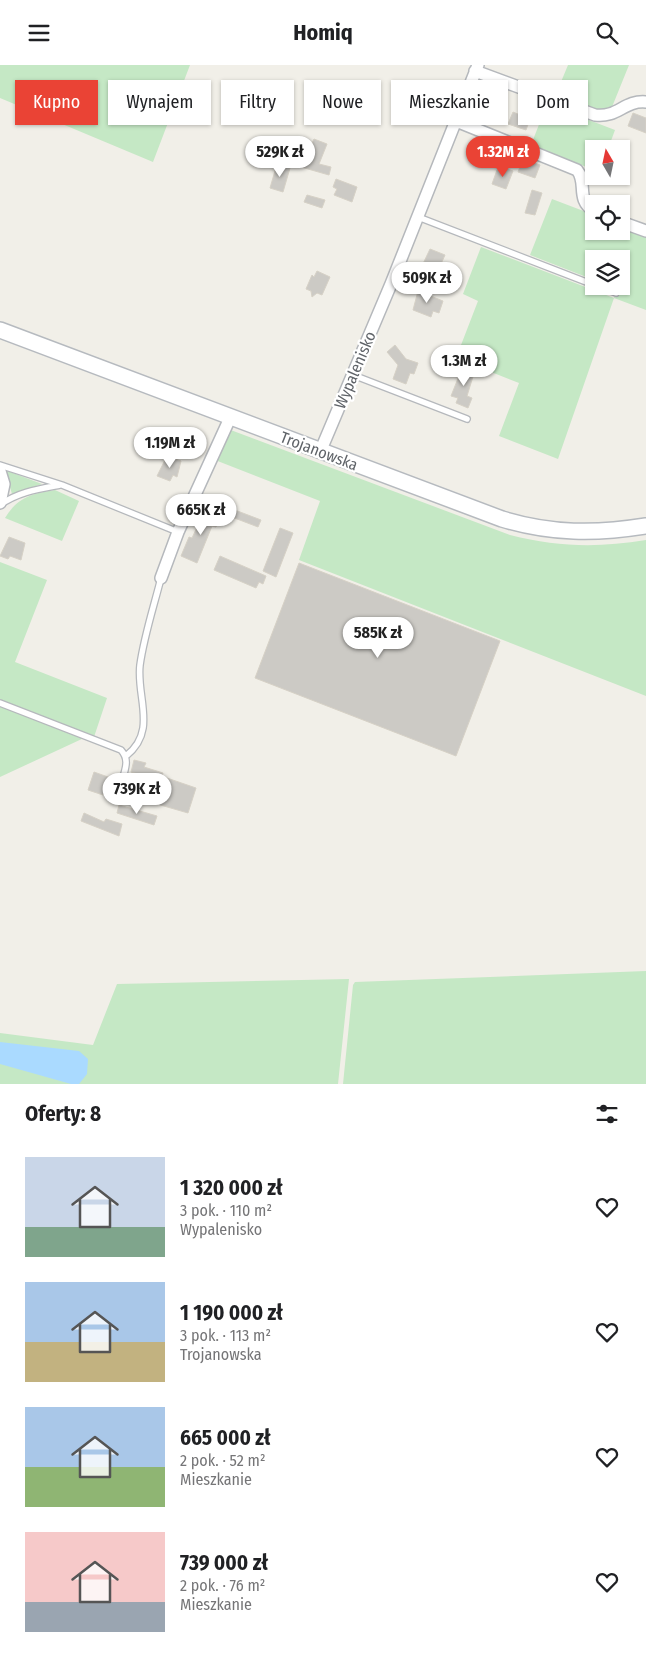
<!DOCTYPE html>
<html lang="pl">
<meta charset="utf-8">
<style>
body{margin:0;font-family:"Fira Sans Condensed",sans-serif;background:#f6f6f6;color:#202124;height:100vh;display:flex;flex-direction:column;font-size:19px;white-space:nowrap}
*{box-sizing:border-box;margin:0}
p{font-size:16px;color:#757577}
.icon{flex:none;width:28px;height:28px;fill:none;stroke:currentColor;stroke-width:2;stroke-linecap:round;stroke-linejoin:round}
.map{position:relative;height:1019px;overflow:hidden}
.drawer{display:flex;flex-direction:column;background:#fff;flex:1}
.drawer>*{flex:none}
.banner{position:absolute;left:15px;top:15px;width:616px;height:45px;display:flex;gap:10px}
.needle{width:32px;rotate:351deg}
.buttons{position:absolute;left:585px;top:75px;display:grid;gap:10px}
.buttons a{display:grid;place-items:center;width:45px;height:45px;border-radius:0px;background:#fff;box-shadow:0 1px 4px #0004;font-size:25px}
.price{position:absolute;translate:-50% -42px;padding:0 11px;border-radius:18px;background:#fff;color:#222;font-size:16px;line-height:32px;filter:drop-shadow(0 1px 2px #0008)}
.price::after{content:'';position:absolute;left:50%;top:30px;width:15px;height:11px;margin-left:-8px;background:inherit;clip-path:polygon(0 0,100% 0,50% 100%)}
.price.active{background:#ea4335;color:#fff}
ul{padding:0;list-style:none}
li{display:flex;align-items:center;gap:15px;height:125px;padding:0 25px}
li span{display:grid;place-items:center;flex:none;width:140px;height:100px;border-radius:0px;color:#555}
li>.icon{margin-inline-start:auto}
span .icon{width:60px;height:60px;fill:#fffc;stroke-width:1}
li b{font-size:21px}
h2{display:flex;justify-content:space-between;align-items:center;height:60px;padding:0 25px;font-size:21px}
.chip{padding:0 18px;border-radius:0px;background:#fff;box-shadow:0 1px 4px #0004;font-size:18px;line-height:45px}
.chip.active{background:#ea4335;color:#fff}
header{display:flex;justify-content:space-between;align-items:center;height:65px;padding:0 25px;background:#fff;font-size:22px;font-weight:700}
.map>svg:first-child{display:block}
</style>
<header><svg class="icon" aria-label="menu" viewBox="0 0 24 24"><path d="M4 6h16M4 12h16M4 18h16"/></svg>Homiq<svg class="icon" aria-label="search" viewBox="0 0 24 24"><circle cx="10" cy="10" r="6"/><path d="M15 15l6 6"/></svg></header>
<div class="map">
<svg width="646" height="1019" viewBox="0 0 646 1019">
<rect width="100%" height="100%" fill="#f1efe8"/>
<path fill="#c5e8c5" d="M0,0H190L153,97L0,33Z
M568,0H629L612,42L602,47L556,29Z
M547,39L615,65L608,84H594V105L531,80Z
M552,134L594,150V166H621V160L646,170V245L614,233L558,394L499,371L519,318L456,293L478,236L463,229L481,182L614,233L617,224L609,221H621V194H594V215L530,190Z
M228,364L510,470C558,482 597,483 646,475V631L299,495L320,436L215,395Z
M5,405L42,419L12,429Z
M55,425L79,436L62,476L5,453C18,432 31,429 55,425Z
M0,497L47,515L15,597L107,633L94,672L0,635Z
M0,641L84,673L0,712Z
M646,906V1019H343L353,920L355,917Z
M349,914L338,1019H0V968L93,980L117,919Z"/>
<path fill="#aadaff" d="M0,977L79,986L88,994L87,1009L79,1019H71L0,999Z"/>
<path fill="#cccac5" stroke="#d6d1c6" d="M486,29L500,35L493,53L479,48Z
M513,47L530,54L526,65L508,59Z
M633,48L646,53V68L628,61Z
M314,74L327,79L319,99L331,102L329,110L301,102Z
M523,94L540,100L535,113L518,107Z
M277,99L290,103L283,127L270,123Z
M503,103L513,106L506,124L492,119L497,105L502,106Z
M336,114L357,122L352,137L334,130L337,124L333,122Z
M532,125L542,128L535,150L525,148Z
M307,130L325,135L322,143L304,137Z
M430,184L445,190L441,199L438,198L434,208L421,203Z
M317,206L330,212L322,230L317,228L312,232L311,226L306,224L312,210L314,212Z
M418,226L443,236L439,248L433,246L431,252L413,245Z
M395,280L406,294L418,298L414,309L410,308L406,319L393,314L398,300L387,287Z
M463,301L475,305L467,331L472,333L468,343L456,338L458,333L451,331Z
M167,391L181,396L177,412L173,410L170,416L157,411Z
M227,442L261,455L258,462L224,449Z
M206,443L221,449L216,462L212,461L197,498L181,491L189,472L192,473Z
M280,463L293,468L276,512L263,506Z
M9,472L25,478L21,495L10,491L8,494L0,491Z
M220,491L266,511L263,519L259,517L256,523L214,505Z
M299,498L500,576L456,691L255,613Z
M134,695L146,698L144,702L163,708L161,715L131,707Z
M94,707L108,712L103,730L88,725Z
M164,712L196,723L188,748L157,739Z
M119,740L157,751L154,760L117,748Z
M84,748L104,757L106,754L122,759L119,771L81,756Z"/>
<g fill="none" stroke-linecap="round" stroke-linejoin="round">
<g stroke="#b5b8bc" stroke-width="8">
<path id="lane" d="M418,152L594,220
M598,221L616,228
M353,310L467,354
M0,400L62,420L178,467
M0,440C18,427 39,424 60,420
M0,638L121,685C130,695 125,704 122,716
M126,691C158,666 136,632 140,600C144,571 154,541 161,513"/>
</g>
<g stroke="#b5b8bc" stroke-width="14">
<path id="street" d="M475,6L595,50C618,53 624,35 646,37
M456,56L577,105C588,118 575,134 594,146
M621,157L646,166
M320,387L391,219L478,0
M0,406L4,419L0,438
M161,513L178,467L230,353"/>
</g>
<g stroke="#b6babf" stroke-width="18">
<path id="secondary" d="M0,265L502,454C551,469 596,469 646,461"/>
</g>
<use href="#lane" stroke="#fff" stroke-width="5.5"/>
<use href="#street" stroke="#fff" stroke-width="11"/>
<use href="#secondary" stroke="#fff" stroke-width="15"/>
</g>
<g text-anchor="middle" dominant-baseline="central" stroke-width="4.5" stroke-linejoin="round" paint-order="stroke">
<g font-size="16" fill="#5f6368" stroke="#fff">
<text transform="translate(355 305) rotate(-67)">Wypalenisko</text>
<text transform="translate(319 386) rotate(21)">Trojanowska</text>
</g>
</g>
</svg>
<div class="buttons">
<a><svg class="needle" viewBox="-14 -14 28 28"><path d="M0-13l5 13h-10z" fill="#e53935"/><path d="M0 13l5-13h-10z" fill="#757577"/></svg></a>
<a><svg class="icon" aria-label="locate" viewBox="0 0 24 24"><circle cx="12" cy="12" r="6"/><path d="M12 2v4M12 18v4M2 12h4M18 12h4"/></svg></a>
<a><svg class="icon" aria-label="layers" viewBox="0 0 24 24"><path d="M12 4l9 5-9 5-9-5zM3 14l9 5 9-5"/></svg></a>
</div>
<b class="price" style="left:280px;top:113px">529K zł</b>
<b class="price active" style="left:503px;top:113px">1.32M zł</b>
<b class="price" style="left:427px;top:239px">509K zł</b>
<b class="price" style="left:464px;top:322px">1.3M zł</b>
<b class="price" style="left:170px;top:404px">1.19M zł</b>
<b class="price" style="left:201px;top:471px">665K zł</b>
<b class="price" style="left:378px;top:594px">585K zł</b>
<b class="price" style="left:137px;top:750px">739K zł</b>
<div class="banner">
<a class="chip active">Kupno</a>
<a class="chip">Wynajem</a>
<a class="chip">Filtry</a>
<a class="chip">Nowe</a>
<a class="chip">Mieszkanie</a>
<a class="chip">Dom</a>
</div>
</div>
<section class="drawer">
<h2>Oferty: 8<svg class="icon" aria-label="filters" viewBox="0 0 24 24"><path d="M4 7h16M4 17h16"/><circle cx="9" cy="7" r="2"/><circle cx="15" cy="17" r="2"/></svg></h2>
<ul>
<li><span style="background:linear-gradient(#c9d6e8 70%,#7fa58c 0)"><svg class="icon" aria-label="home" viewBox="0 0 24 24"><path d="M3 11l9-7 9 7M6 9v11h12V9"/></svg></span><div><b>1 320 000 zł</b><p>3 pok. · 110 m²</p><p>Wypalenisko</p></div><svg class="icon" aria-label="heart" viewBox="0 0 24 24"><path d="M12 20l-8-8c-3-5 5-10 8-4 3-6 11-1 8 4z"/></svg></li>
<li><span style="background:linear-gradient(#a9c7e8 60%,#c2b280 0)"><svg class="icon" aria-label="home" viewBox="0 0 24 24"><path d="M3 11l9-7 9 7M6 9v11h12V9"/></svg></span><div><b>1 190 000 zł</b><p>3 pok. · 113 m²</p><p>Trojanowska</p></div><svg class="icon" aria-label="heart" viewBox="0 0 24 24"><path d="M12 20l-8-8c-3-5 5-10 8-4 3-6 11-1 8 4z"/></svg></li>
<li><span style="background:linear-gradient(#a9c7e8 60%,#8fb573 0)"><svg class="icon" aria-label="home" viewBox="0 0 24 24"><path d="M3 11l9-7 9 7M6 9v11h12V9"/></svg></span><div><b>665 000 zł</b><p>2 pok. · 52 m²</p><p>Mieszkanie</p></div><svg class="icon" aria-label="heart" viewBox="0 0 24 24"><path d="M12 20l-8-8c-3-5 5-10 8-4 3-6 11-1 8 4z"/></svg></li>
<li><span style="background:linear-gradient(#f6c9c9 70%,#9aa5b1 0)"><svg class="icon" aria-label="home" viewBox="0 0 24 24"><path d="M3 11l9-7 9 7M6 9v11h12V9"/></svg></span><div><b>739 000 zł</b><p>2 pok. · 76 m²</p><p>Mieszkanie</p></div><svg class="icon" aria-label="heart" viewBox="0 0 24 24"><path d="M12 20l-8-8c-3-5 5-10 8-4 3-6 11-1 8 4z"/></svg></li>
</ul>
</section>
